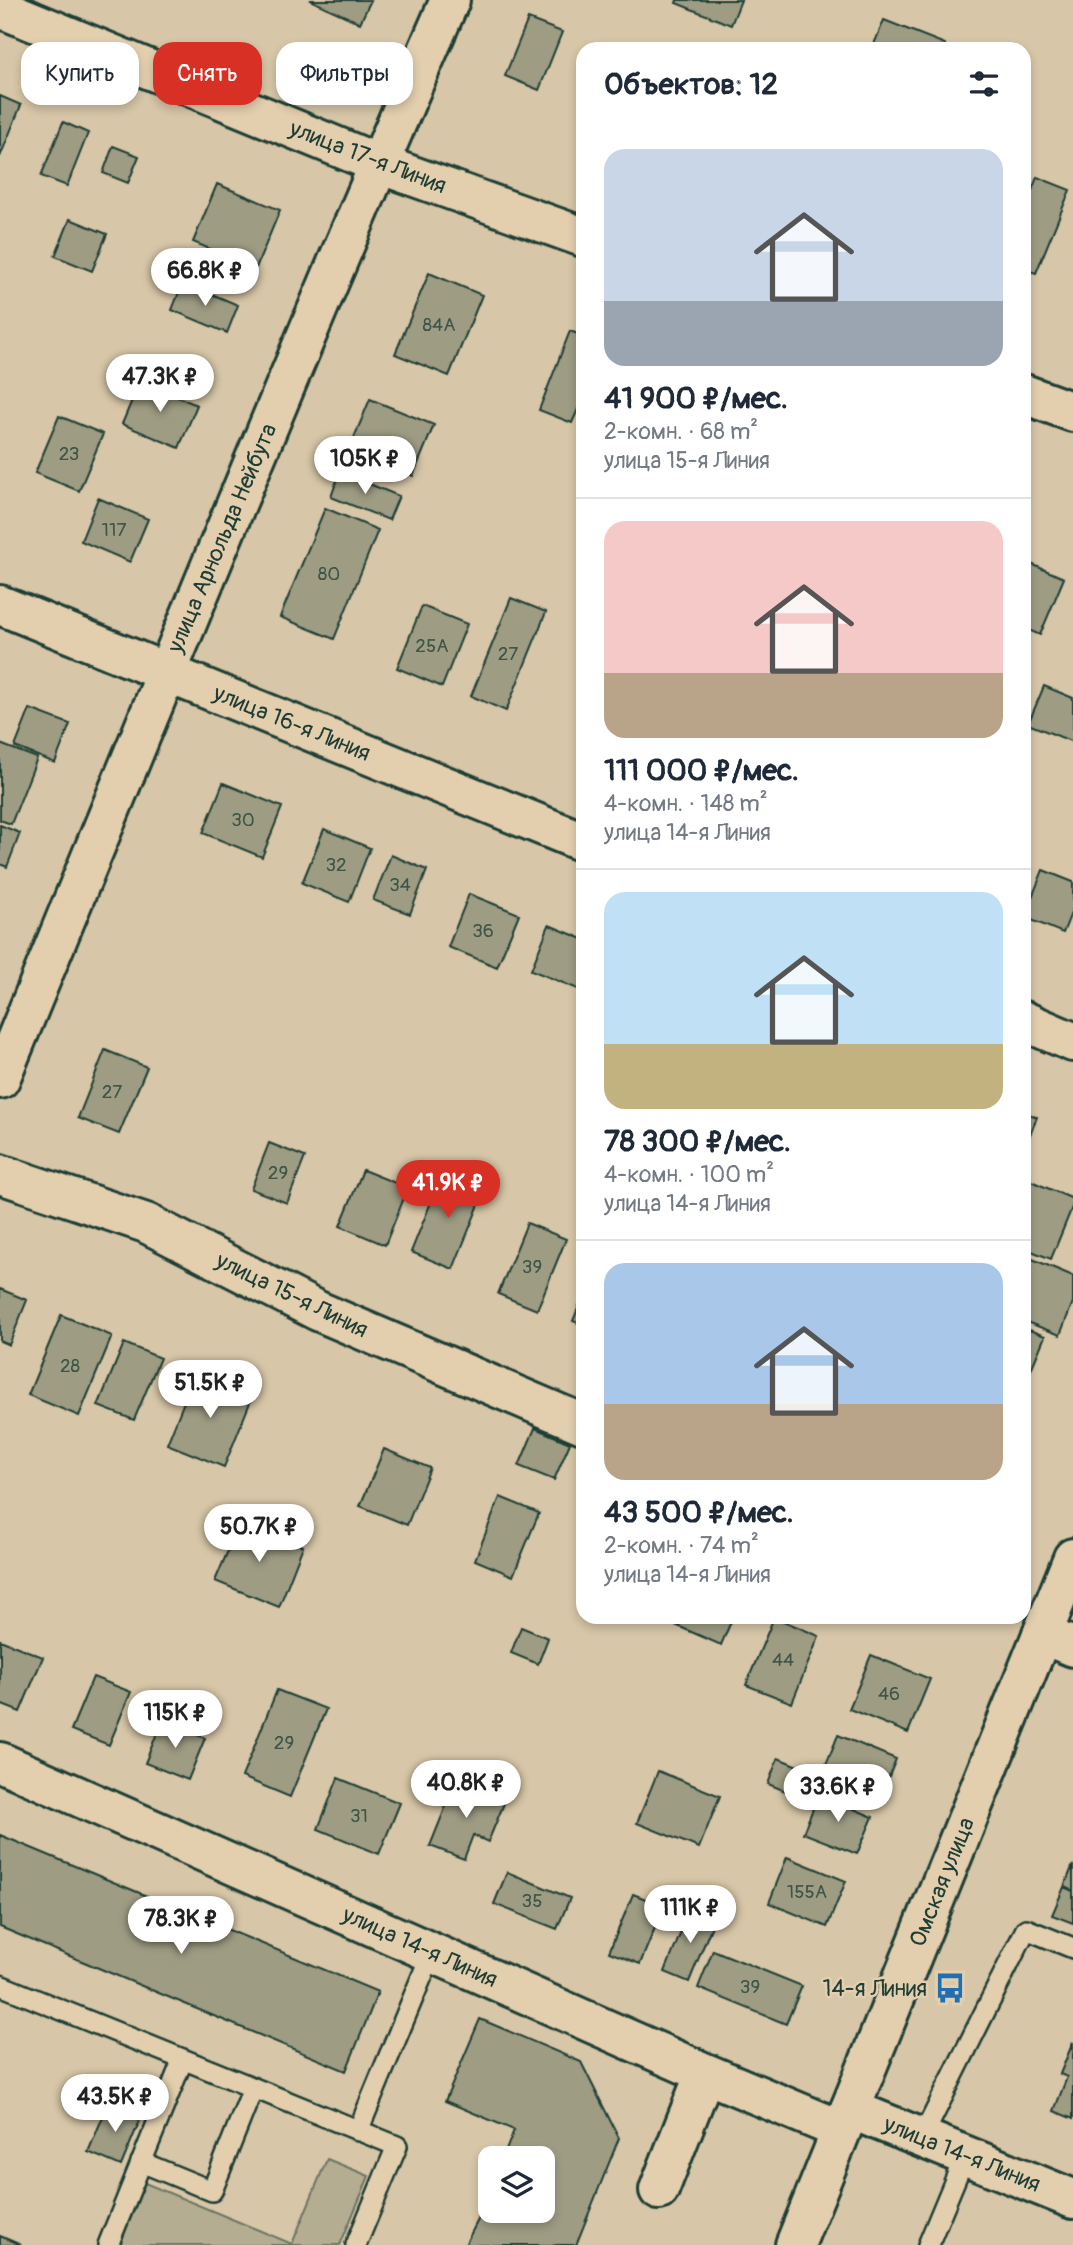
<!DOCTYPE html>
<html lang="ru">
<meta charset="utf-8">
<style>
body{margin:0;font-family:Pangolin,sans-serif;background:#f2f2f3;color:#1f2937;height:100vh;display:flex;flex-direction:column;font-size:26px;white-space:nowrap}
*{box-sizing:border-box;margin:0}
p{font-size:23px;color:#747a83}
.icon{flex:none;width:38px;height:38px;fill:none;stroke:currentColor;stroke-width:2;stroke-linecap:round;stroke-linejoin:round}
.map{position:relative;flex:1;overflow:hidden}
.panel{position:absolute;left:576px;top:42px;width:455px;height:1582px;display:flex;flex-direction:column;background:#fff;border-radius:21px;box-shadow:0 4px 10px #0003}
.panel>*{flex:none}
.top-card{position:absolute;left:21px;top:42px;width:450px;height:63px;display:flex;gap:14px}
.tools{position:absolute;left:478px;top:2146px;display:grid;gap:14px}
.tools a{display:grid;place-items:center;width:77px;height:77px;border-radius:14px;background:#fff;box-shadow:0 4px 10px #0003;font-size:35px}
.price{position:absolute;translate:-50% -60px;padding:0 16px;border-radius:24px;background:#fff;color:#222;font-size:23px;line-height:46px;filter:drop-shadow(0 2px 4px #0008)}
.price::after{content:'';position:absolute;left:50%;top:42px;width:21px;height:16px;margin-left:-10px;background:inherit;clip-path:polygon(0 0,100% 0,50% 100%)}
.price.active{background:#d93025;color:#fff}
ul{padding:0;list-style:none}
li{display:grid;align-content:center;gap:14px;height:371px;padding:0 28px}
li+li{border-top:2px solid #e0e1e3}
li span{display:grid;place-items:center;height:217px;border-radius:21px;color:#555}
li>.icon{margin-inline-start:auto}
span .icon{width:126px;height:126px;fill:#fffc;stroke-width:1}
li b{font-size:30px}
h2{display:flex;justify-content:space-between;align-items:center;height:84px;padding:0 28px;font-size:30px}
.pill{padding:0 24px;border-radius:21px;background:#fff;box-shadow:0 4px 10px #0003;font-size:24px;line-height:63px}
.pill.active{background:#d93025;color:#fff}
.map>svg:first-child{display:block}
</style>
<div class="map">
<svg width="1073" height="2245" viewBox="0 0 1073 2245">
<rect width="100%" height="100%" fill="#d7c6a7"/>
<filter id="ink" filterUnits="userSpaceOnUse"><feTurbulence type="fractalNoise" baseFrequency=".0143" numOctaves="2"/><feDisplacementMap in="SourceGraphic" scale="14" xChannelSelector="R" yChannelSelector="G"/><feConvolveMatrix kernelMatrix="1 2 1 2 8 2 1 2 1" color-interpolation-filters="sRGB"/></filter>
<g filter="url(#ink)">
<path fill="#b5ad92" stroke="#6a7563" stroke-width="2" d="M327,2159L369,2176L340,2245H120L145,2183L292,2244Z"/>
<path fill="#9e9c83" stroke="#1f3d34" stroke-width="2" d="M310,0H371L360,23Z
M677,0H741L731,25L676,3Z
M528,19L562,32L539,90L505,76Z
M884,20L945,44L943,49H872Z
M0,96L21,105L0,157Z
M63,122L88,133L67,186L41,176Z
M113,146L139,156L128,183L103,173Z
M1037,177L1070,190L1036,273L1024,269V212Z
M217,184L280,210L256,268L193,242Z
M70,219L107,234L92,271L55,256Z
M429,273L482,295L449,376L395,354Z
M183,282L238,305L227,333L172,310Z
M570,331L583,336V398L572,423L539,410Z
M140,381L197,405L179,448L122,424Z
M370,399L434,425L413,476L349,450Z
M59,416L103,434L79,491L35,473Z
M340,472L399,496L389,520L331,497Z
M98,498L148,519L130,562L81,541Z
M325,508L378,530L334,639L280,617Z
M1024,561L1064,578L1040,635L1024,628Z
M511,598L546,612L506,711L471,696Z
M422,606L467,624L442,687L397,668Z
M1044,686L1073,698V742L1028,724Z
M30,709L70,724L55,763L15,747Z
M0,744L37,758L11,824L0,820Z
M223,783L282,807L262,857L203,833Z
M0,825L20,833L7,867L0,864Z
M324,829L370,848L349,902L302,883Z
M391,855L427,870L410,914L373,900Z
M1043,870L1073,882V908L1063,933L1024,917Z
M469,894L519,914L497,967L448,947Z
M549,925L583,939V991L531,970Z
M105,1050L147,1067L119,1134L78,1118Z
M1024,1112L1037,1117L1024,1150Z
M269,1143L305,1157L287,1203L251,1189Z
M363,1170L408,1188L385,1245L340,1226Z
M444,1170L486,1187L453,1269L411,1252Z
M1024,1178L1073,1199V1205L1051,1259L1024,1248Z
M527,1223L566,1239L537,1310L498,1294Z
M1030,1258L1073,1276V1302L1060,1335L1024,1321V1274Z
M0,1289L27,1300L9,1345L0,1341Z
M583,1296V1325L573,1321Z
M61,1315L112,1336L79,1416L28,1395Z
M1024,1328L1045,1336L1025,1384L1024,1383Z
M124,1343L160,1358L134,1420L98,1406Z
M196,1372L253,1395L224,1467L167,1444Z
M535,1428L570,1443L554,1480L519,1466Z
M384,1449L430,1468L407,1525L360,1506Z
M500,1497L539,1513L513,1576L475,1560Z
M241,1520L303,1546L279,1607L215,1581Z
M657,1617H733L721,1645Z
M774,1617L819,1636L792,1703L746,1685Z
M521,1627L548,1638L538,1664L511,1653Z
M0,1640L43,1657L20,1712L0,1704Z
M871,1655L930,1679L908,1733L849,1709Z
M93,1677L131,1692L109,1745L71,1730Z
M277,1690L326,1709L290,1797L242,1777Z
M162,1721L205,1738L188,1780L145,1763Z
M838,1735L896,1759L883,1791L825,1767Z
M778,1758L815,1773L805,1799L768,1784Z
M658,1771L720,1796L699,1848L637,1823Z
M338,1778L400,1803L379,1854L318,1829Z
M456,1781L505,1801L488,1842L473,1835L464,1859L430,1846Z
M819,1794L873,1817L857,1854L803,1833Z
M0,1835L378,1992L346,2071L0,1927Z
M787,1857L846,1881L827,1927L769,1903Z
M1073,1865V1891L1064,1887Z
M507,1872L570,1898L557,1929L494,1904Z
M1064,1887L1073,1891V1923L1052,1915Z
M633,1894L664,1906L640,1964L609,1952Z
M691,1907L715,1918L689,1982L665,1972Z
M713,1950L802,1986L786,2024L698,1988Z
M480,2019L581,2062L619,2138L576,2245H465L481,2214L490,2192V2210H542V2158H503L514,2130L445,2101Z
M1073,2042V2119L1054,2111L1067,2077L1060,2074Z
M109,2102L142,2115L121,2166L88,2152Z
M0,2236L21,2245H0Z"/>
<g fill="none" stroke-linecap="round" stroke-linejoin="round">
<g stroke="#1f3d34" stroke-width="24">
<path id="service" d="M0,1985L397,2146L356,2245
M358,2131L432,1952
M922,2138L1026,1929L1073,1948
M141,2162L212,2191L253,2088
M108,2245L183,2059
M928,2245L965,2156"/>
</g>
<g stroke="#1f3d34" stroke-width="44">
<path id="minor" d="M0,8L379,164L583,237
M1024,394L1073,412
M0,605L583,842
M1024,1021L1073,1042
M0,1174L146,1223L318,1311L583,1424
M1042,1634L1073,1647
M0,1762L705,2073L841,2130
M850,2109L1073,2199
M659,2190L705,2073"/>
</g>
<g stroke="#1f3d34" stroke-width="44">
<path id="tertiary" d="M0,1079C148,719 294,357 450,0"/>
</g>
<g stroke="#1f3d34" stroke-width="44">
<path id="secondary" d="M795,2245L1073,1558"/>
</g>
<use href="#service" stroke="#e3cfae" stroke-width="19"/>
<use href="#minor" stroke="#e3cfae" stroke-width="38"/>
<use href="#tertiary" stroke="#e3cfae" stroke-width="38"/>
<use href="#secondary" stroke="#e3cfae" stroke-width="38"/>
</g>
</g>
<defs>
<g id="bus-bare" transform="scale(2.415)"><path d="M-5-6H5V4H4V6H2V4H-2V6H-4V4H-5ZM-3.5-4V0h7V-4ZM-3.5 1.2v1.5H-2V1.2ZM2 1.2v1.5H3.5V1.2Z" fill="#1f6fb2" stroke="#e3cfae" stroke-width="2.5" paint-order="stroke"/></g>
</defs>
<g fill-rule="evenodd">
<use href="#bus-bare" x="950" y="1988"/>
</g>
<g text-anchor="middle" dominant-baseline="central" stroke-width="5" stroke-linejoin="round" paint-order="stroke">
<g font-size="19" fill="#3f5548">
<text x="439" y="325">84А</text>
<text x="69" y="454">23</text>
<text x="114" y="530">117</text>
<text x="329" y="574">80</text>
<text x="432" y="646">25А</text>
<text x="508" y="654">27</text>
<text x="243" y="820">30</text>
<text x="336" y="865">32</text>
<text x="400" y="885">34</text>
<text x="483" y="931">36</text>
<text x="112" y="1092">27</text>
<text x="278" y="1173">29</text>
<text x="532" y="1267">39</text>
<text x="70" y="1366">28</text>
<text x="783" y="1660">44</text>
<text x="889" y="1694">46</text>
<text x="284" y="1743">29</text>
<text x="359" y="1816">31</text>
<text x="807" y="1892">155А</text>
<text x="532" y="1901">35</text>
<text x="750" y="1987">39</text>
</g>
<g font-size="23" fill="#1f3d34" stroke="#e3cfae">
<text transform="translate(368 157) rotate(21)">улица 17-я Линия</text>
<text transform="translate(222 538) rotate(-67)">улица Арнольда Нейбута</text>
<text transform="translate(292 723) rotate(22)">улица 16-я Линия</text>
<text transform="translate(292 1295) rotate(26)">улица 15-я Линия</text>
<text transform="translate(942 1882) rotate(-68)">Омская улица</text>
<text transform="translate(420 1947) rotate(24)">улица 14-я Линия</text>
<text transform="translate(962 2154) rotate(22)">улица 14-я Линия</text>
</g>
<g font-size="23" fill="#1f3d34" stroke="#e3cfae" text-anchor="end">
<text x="927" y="1988">14-я Линия</text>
</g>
</g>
</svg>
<div class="tools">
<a><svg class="icon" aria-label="layers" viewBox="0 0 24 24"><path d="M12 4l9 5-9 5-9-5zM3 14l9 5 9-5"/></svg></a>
</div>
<b class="price" style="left:205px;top:308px">66.8K ₽</b>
<b class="price" style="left:160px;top:414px">47.3K ₽</b>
<b class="price" style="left:365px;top:496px">105K ₽</b>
<b class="price active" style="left:448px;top:1220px">41.9K ₽</b>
<b class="price" style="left:210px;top:1420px">51.5K ₽</b>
<b class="price" style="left:259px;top:1564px">50.7K ₽</b>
<b class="price" style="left:175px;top:1750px">115K ₽</b>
<b class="price" style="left:466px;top:1820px">40.8K ₽</b>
<b class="price" style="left:838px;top:1824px">33.6K ₽</b>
<b class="price" style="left:690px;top:1945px">111K ₽</b>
<b class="price" style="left:181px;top:1956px">78.3K ₽</b>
<b class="price" style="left:115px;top:2134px">43.5K ₽</b>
<div class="top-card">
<a class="pill">Купить</a>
<a class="pill active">Снять</a>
<a class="pill">Фильтры</a>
</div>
<section class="panel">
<h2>Объектов: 12<svg class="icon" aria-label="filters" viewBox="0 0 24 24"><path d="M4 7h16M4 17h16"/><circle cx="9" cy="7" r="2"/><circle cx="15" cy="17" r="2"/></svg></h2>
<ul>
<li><span style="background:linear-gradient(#c9d6e8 70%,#9aa5b1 0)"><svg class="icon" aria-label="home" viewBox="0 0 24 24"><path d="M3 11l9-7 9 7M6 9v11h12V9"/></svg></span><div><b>41 900 ₽/мес.</b><p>2-комн. · 68 m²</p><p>улица 15-я Линия</p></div></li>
<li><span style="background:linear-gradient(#f6c9c9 70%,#b9a48a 0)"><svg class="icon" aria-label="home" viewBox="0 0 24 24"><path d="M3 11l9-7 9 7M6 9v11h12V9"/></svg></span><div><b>111 000 ₽/мес.</b><p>4-комн. · 148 m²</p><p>улица 14-я Линия</p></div></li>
<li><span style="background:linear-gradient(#bfe0f5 70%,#c2b280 0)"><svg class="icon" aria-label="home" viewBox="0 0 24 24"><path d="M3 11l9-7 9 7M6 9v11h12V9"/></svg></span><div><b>78 300 ₽/мес.</b><p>4-комн. · 100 m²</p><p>улица 14-я Линия</p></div></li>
<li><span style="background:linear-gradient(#a9c7e8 65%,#b9a48a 0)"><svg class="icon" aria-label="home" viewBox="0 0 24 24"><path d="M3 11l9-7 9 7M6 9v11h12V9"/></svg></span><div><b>43 500 ₽/мес.</b><p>2-комн. · 74 m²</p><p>улица 14-я Линия</p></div></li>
</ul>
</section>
</div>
